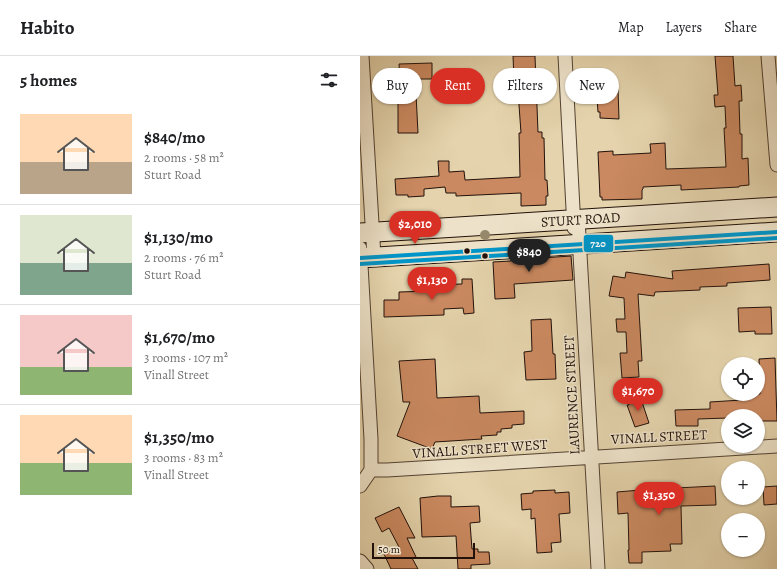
<!DOCTYPE html>
<meta charset="utf-8">
<style>
body{margin:0;font-family:Alegreya,serif;background:#f2f2f2;color:#202124;height:100vh;display:flex;flex-direction:column;font-size:15px;white-space:nowrap}
*{box-sizing:border-box;margin:0}
p{font-size:13px;color:#757577}
.icon{flex:none;width:22px;height:22px;fill:none;stroke:currentColor;stroke-width:2;stroke-linecap:round;stroke-linejoin:round}
.map{position:relative;flex:1;overflow:hidden}
.details{display:flex;flex-direction:column;background:#fff;width:360px}
.details>*{flex:none}
.top-card{position:absolute;left:12px;top:12px;width:345px;height:36px;display:flex;gap:8px}
.fabs{position:absolute;left:361px;top:301px;display:grid;gap:8px}
.fabs a{display:grid;place-items:center;width:44px;height:44px;border-radius:50%;background:#fff;box-shadow:0 1px 3px #0004;font-size:20px}
.scale{position:absolute;left:12px;bottom:10px;width:103px;box-sizing:border-box;padding-left:4px;border:2px solid #22110a;border-top:0;font-size:11px;line-height:14px;white-space:nowrap;color:#22110a;-webkit-text-stroke:3px #ede2c9;paint-order:stroke}
.price{position:absolute;translate:-50% -34px;padding:0 9px;border-radius:14px;background:#d93025;color:#fff;font-size:13px;line-height:26px;filter:drop-shadow(0 1px 2px #0008)}
.price::after{content:'';position:absolute;left:50%;top:24px;width:12px;height:9px;margin-left:-6px;background:inherit;clip-path:polygon(0 0,100% 0,50% 100%)}
.price.current{background:#222;color:#fff}
ul{padding:0;list-style:none}
li{display:flex;align-items:center;gap:12px;height:100px;padding:0 20px}
li+li{border-top:1px solid #e0e0e0}
li span{display:grid;place-items:center;flex:none;width:112px;height:80px;border-radius:0px;color:#555}
li>.icon{margin-inline-start:auto}
span .icon{width:48px;height:48px;fill:#fffc;stroke-width:1}
li b{font-size:17px}
h2{display:flex;justify-content:space-between;align-items:center;height:48px;padding:0 20px;font-size:17px}
.pill{padding:0 14px;border-radius:18px;background:#fff;box-shadow:0 1px 3px #0004;font-size:14px;line-height:36px}
.pill.current{background:#d93025;color:#fff}
header{display:flex;align-items:center;gap:24px;box-sizing:border-box;height:56px;padding:0 20px;background:#fff;border-bottom:1px solid #e0e0e0}
header strong{font-size:19px}
nav{display:flex;gap:22px;margin-inline-start:auto;font-size:14px}
main{display:flex;flex:1;min-height:0}
.map>svg:first-child{display:block}
</style>
<header>
<strong>Habito</strong>
<nav><a>Map</a><a>Layers</a><a>Share</a></nav>
</header>
<main>
<section class="details">
<h2>5 homes<svg class="icon" aria-label="filters" viewBox="0 0 24 24"><path d="M4 7h16M4 17h16"/><circle cx="9" cy="7" r="2"/><circle cx="15" cy="17" r="2"/></svg></h2>
<ul>
<li><span style="background:linear-gradient(#ffd9b3 60%,#b9a48a 0)"><svg class="icon" aria-label="home" viewBox="0 0 24 24"><path d="M3 11l9-7 9 7M6 9v11h12V9"/></svg></span><div><b>$840/mo</b><p>2 rooms · 58 m²</p><p>Sturt Road</p></div></li>
<li><span style="background:linear-gradient(#dfe7d0 60%,#7fa58c 0)"><svg class="icon" aria-label="home" viewBox="0 0 24 24"><path d="M3 11l9-7 9 7M6 9v11h12V9"/></svg></span><div><b>$1,130/mo</b><p>2 rooms · 76 m²</p><p>Sturt Road</p></div></li>
<li><span style="background:linear-gradient(#f6c9c9 65%,#8fb573 0)"><svg class="icon" aria-label="home" viewBox="0 0 24 24"><path d="M3 11l9-7 9 7M6 9v11h12V9"/></svg></span><div><b>$1,670/mo</b><p>3 rooms · 107 m²</p><p>Vinall Street</p></div></li>
<li><span style="background:linear-gradient(#ffd9b3 60%,#8fb573 0)"><svg class="icon" aria-label="home" viewBox="0 0 24 24"><path d="M3 11l9-7 9 7M6 9v11h12V9"/></svg></span><div><b>$1,350/mo</b><p>3 rooms · 83 m²</p><p>Vinall Street</p></div></li>
</ul>
</section>
<div class="map">
<svg width="417" height="513" viewBox="0 0 417 513">
<rect width="100%" height="100%" fill="#e4d3ac"/>
<filter id="stains"><feTurbulence type="fractalNoise" baseFrequency=".005" numOctaves="4"/><feColorMatrix values="0 0 0 0 .2 0 0 0 0 .09 0 0 0 0 .02 0 0 0 .5 -.17"/></filter>
<radialGradient id="worn" r=".72"><stop offset=".6" stop-color="#630" stop-opacity="0"/><stop offset="1" stop-color="#630" stop-opacity=".3"/></radialGradient>
<path fill="#ca8960" stroke="#22110a" d="M153,0H175L178,76H182V82H184L185,124H187L188,140H186V149L161,150V137L96,140V137H86L85,131L64,133V140L48,141V139H36L35,123L79,120L78,105H89V116L104,115L105,124L160,121L159,77H161L158,35L145,36V24L154,23Z
M355,0H373L375,30L381,29L382,45H379L380,78H382V103L388,102L389,129L379,130V131L321,134V129L283,131V133L282,134V143L242,144V141H240L238,96L253,95V99L291,97L290,88L305,87L306,113L366,111L364,72H366L365,50L355,51L354,39H358Z
M72,7V23H59L60,38H56L58,77H38V46L41,45L39,8Z
M258,33L259,63L240,62V56H238L237,42H242V34Z
M211,200L213,224L154,228L155,242L135,243L133,206L151,205V204Z
M409,208L410,224L367,227V230L340,231V234L295,236L294,240L278,238L282,305H278L279,321L262,322L260,297H267L266,276H257L256,263H265L264,242L249,240L253,220L265,222L266,216L313,223L312,215Z
M102,223H112L114,257L104,258L103,252L84,253V259L24,261V244H39V236L70,235V229L102,228Z
M411,251L412,278H395V275L379,276L378,252Z
M191,263L193,298H195L196,323L166,324L164,296L172,295L171,264Z
M415,302L417,365H398V360H368V362L338,363V370H316L315,354L350,353V346L382,344V338H400L399,303Z
M75,303L77,342L119,340L120,357L164,355V368L152,369V372L141,373V376H137V379L121,380L122,383L75,386L72,393L37,380L50,346H43L39,305Z
M280,340L289,367L275,371L267,349H269L268,344Z
M355,430L356,449L321,450L322,488H310L311,495L282,496V507H269L268,494H269L268,457L258,458L257,436L316,431V432Z
M417,430V448L404,449L403,431Z
M195,434V437L209,436L210,457L199,458L201,486L191,487L192,496L177,497L175,462L171,463V453L162,454L161,438L173,437V435Z
M78,440H91V451L119,450L120,466L110,467L112,493H118V496H129L130,508L111,509V513H98L96,480L62,481L60,442Z
M39,451L55,482H47L56,501L52,502L58,513H31L24,498L39,491L29,472L22,476L15,462Z"/>
<g fill="none" stroke-linecap="round" stroke-linejoin="round">
<g stroke="#524232" stroke-width="15">
<path id="minor" d="M2,0L14,201
M205,0L214,172
M408,0L417,109
M218,163L238,513
M0,192L11,383V414L0,430
M11,414H27L417,390
M0,505L7,513"/>
</g>
<g stroke="#22110a" stroke-width="21">
<g id="secondary">
<path id="s1" d="M0,177L417,151"/>
<path d="M0,202L417,176"/>
</g>
</g>
<use href="#minor" stroke="#ede2c9" stroke-width="13"/>
<use href="#secondary" stroke="#ede2c9" stroke-width="19"/>
<g stroke="#ede2c9" stroke-width="7">
<path id="bus-1" d="M0,202L417,176"/>
</g>
<g stroke="#ede2c9" stroke-width="7">
<path id="bus-2" d="M0,208L417,182"/>
</g>
<use href="#bus-1" stroke="#0095c8" stroke-width="4"/>
<use href="#bus-2" stroke="#0095c8" stroke-width="4"/>
</g>
<circle fill="#96896b" cx="125" cy="179" r="5"/>
<g fill="#22110a" stroke="#ede2c9" stroke-width="1.5">
<circle cx="107" cy="195" r="3.5"/>
<circle cx="125" cy="200" r="3.5"/>
</g>
<g text-anchor="middle" dominant-baseline="central" stroke-width="3" stroke-linejoin="round" paint-order="stroke">
<g font-size="14" fill="#22110a" stroke="#ede2c9">
<text stroke="none"><textPath href="#s1" startOffset="221">STURT ROAD</textPath></text>
<text transform="translate(212 339) rotate(-93)">LAURENCE STREET</text>
<text transform="translate(299 381) rotate(-3)">VINALL STREET</text>
<text transform="translate(120 393) rotate(-4)">VINALL STREET WEST</text>
</g>
</g>
<rect stroke="#ede2c9" stroke-width="1.5" x="223" y="178" width="31" height="19" rx="4" fill="#0095c8"/>
<g font-size="11" text-anchor="middle" font-weight="bold" fill="#fff">
<text x="238" y="191">720</text>
</g>
<rect width="100%" height="100%" filter="url(#stains)"/>
<rect width="100%" height="100%" fill="url(#worn)"/>
</svg>
<div class="fabs">
<a><svg class="icon" aria-label="locate" viewBox="0 0 24 24"><circle cx="12" cy="12" r="6"/><path d="M12 2v4M12 18v4M2 12h4M18 12h4"/></svg></a>
<a><svg class="icon" aria-label="layers" viewBox="0 0 24 24"><path d="M12 4l9 5-9 5-9-5zM3 14l9 5 9-5"/></svg></a>
<a>+</a>
<a>−</a>
</div>
<div class="scale">50 m</div>
<b class="price" style="left:55px;top:189px">$2,010</b>
<b class="price current" style="left:169px;top:217px">$840</b>
<b class="price" style="left:72px;top:245px">$1,130</b>
<b class="price" style="left:278px;top:356px">$1,670</b>
<b class="price" style="left:299px;top:460px">$1,350</b>
<div class="top-card">
<a class="pill">Buy</a>
<a class="pill current">Rent</a>
<a class="pill">Filters</a>
<a class="pill">New</a>
</div>
</div>
</main>
